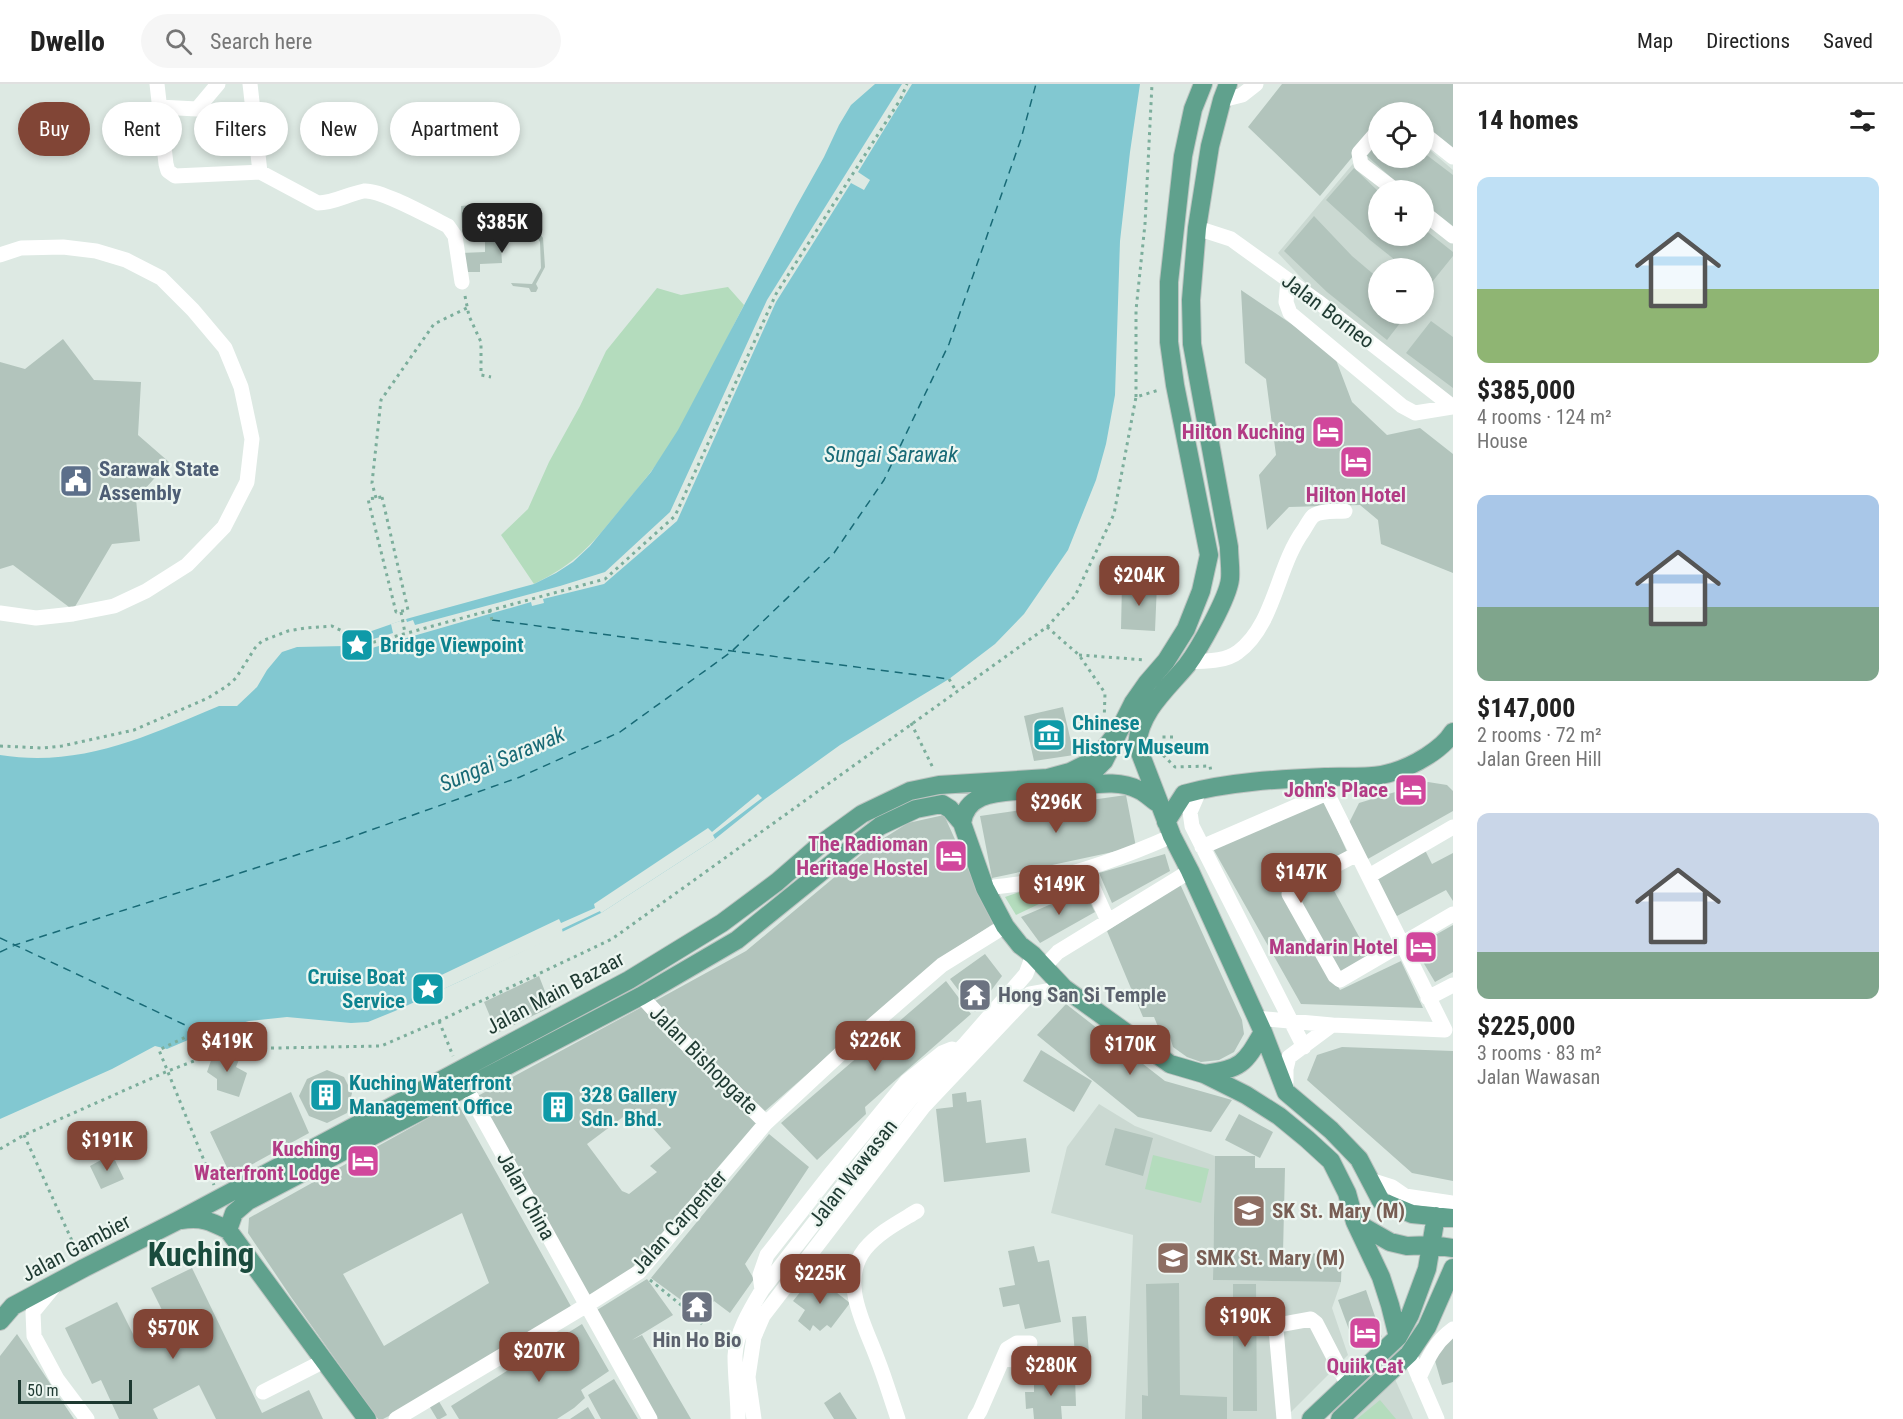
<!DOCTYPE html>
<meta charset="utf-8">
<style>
body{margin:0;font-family:"Roboto Condensed",sans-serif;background:#f6f6f6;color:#222;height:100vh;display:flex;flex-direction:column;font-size:22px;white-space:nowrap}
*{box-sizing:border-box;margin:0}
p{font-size:20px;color:#767676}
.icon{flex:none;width:33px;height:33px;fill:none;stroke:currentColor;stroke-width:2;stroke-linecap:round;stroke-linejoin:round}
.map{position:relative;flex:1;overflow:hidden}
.panel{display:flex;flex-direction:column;background:#fff;width:450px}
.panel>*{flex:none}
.guide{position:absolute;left:18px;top:18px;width:570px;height:54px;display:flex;gap:12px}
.fabs{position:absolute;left:1368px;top:18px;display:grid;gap:12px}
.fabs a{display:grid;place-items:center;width:66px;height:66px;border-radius:50%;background:#fff;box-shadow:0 3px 9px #0003;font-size:30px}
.scale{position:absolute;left:18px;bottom:15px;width:114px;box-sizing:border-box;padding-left:6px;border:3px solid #1e3931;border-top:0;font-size:16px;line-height:21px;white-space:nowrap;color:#1e3931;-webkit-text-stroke:4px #edf6f1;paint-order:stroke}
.price{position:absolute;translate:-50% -51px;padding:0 14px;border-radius:12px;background:#814536;color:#fff;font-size:20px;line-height:39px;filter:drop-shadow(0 2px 3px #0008)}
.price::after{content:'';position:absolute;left:50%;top:36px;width:18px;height:14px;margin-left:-9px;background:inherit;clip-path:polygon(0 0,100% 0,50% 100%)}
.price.selected{background:#222;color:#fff}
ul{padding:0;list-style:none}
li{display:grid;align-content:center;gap:12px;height:318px;padding:0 24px}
li span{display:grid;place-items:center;height:186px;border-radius:12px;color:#555}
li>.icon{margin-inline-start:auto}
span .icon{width:108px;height:108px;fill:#fffc;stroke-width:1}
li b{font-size:26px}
h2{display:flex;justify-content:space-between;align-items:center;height:72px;padding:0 24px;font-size:26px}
.chip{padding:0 21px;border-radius:27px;background:#fff;box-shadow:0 3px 9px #0003;font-size:21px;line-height:54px}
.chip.selected{background:#814536;color:#fff}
header{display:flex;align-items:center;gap:36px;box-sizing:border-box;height:84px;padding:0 30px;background:#fff;border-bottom:2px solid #e0e0e0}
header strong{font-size:28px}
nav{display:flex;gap:33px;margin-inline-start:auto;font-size:21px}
.search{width:420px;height:54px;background:#f6f6f6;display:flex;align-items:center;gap:15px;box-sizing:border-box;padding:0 21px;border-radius:33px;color:#767676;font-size:22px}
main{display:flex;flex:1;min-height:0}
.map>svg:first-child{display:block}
</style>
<header>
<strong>Dwello</strong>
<div class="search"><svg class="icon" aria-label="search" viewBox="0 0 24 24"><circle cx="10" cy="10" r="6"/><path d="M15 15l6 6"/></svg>Search here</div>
<nav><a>Map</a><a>Directions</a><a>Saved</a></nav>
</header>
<main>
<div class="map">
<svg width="1453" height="1335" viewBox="0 0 1453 1335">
<rect width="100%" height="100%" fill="#dde9e3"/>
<path fill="#cbd9d2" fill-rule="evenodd" d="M1378,50V74H1424V61L1453,86V316L1323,217L1278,169ZM1378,106H1424V152H1378ZM1378,184H1424V230H1378Z
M1099,1020L1135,1042L1215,1072L1213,1196L1341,1198L1332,1224L1348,1271L1284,1335H1125L1133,1151L1051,1129L1067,1063Z
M1394,1293L1413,1335H1351Z"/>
<path fill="#b4dcbd" d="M728,203L744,221C722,263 702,307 678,348C661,376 641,401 620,426C591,461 577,479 534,500L501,451L528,425L549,378L580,322L606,267L657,204L681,211Z
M1077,788L1085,798L1016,831L1005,813Z
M1153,1071L1209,1085L1201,1119L1145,1105Z
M1380,1316L1396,1335H1357Z"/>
<path fill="#82c8d1" d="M875,0H1140L1130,68L1120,157L1115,311L1106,360L1096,396L1068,466L1024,530L995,560L949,595L840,661L765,715L715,755L601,829L465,895L395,927L368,938L351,939L287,933L249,937L224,944L202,950L167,965L155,962L112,985L0,1035V671C81,684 147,652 219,622H237L257,603L267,586L282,568L297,563L346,562L363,550L406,535L534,500L556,489L573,478L590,462L651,388L678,346L796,123L824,73L839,41L851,21Z"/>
<path fill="#dde9e3" d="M902,0H912L858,88L870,96L864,106L851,99L776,218L677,437L604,500L543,515L544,519L532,522L531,518L365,566V570L358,571L357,560L393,549L391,540L406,535L407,538L413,536L415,541L560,502L605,488L670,428L767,216Z
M758,710L762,714L713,751L715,755L601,829L600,827L562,845L563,849L465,895L437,908L435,905L429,908L427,903L433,901L431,896L559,835L561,839L595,824L594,820L708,744L712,748Z"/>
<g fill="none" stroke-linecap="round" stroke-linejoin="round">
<path stroke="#186a76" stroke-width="1.5" stroke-dasharray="8 6" stroke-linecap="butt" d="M492,536L949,595
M0,854L198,947
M0,868L15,861L340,757L520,693L620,648L731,568L834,469L884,396L949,260L1021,55L1036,0"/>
</g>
<path fill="#b2c4bc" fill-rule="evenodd" d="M1282,0H1453V70L1424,46V28H1401L1394,23L1390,28H1378V42L1320,112L1248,43Z
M1378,54V74H1424V69L1453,91V142L1424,120V106H1405L1366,71Z
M1354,84L1378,107V152H1424V145L1453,168V172L1428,203L1424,199V184H1405L1370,156L1326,116Z
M483,120L485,143L462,144L461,122Z
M527,132H534L537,135L536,144L543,154L545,183L536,200L538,204L536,208H531L529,204L513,202L511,199L532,200L541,184L540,158L530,142L512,140L501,162L502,179L480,180V188H462L461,169L485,168V154L497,153L498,162L510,137L524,138Z
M1314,132L1352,172L1378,194V230H1407L1387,256L1327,208L1284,167Z
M1241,206L1333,268L1352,318L1387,351L1420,344L1453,370V489L1381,460L1378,436L1360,421L1289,423L1267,446L1259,391L1276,371L1266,295L1245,279Z
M1431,237L1453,253V304L1406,269Z
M63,255L94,296L141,298L138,351L169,378L136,415L140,457L112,460L73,526L13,481L0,485V278L25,285Z
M1122,500H1157L1155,547L1121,545Z
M1063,623L1074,671L1034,677L1024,632Z
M1428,698L1447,701L1453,707V727L1366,776L1348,741L1359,719Z
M1126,711L1136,763L992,794L980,732Z
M1322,711L1348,770L1285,805L1340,906L1401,877L1423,924L1301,920L1211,761Z
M944,731L993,840L938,876L765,1027L717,982L655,917L746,867L873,761L908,739Z
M1425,766L1432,780L1453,769V817L1446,806L1397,832L1375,796Z
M1165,770L1170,787L1112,819L1099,789Z
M1324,788L1370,873L1338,891L1292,807Z
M1180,800L1242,936L1244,950L1234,968L1219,976L1201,978L1187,973L1173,963L1168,947L1161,950L1154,933H1143L1107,847Z
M1084,806L1095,828L1040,859L1021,833Z
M1453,841V888L1435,898L1414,863Z
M985,870L1002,892L975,928L950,895Z
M539,892L551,923L497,949L484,918Z
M946,897L971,930L865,1023L866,1030L817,1076L781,1039Z
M1066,920L1165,997L1232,1016L1211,1048L1138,1033L1037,951Z
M642,923L665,950L722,1002L756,1039L619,1199L589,1217L474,1014ZM641,1031L671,1064L650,1082L657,1088L629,1110L622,1107L587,1060L623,1033L626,1041Z
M1342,963L1453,967V1097L1412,1089L1307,996L1317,971Z
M215,965L240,973L236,983L247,989L239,1013L217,1006V995L207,988Z
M1041,966L1092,997L1074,1028L1023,997Z
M327,986L344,993L352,1009L347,1029L327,1039L309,1032L299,1012L307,995Z
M291,1008L309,1049L231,1092L210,1048Z
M966,1008L967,1018L981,1016L986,1059L1026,1054L1030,1088L944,1098L936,1025L953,1023L952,1010Z
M457,1018L573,1226L416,1318L383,1335H378L291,1213L248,1149L249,1134ZM462,1129L489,1199L384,1262L343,1190Z
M1239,1030L1273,1048L1260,1074L1225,1056Z
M1115,1044L1153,1054L1143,1092L1105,1081Z
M769,1050L809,1083L745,1180L754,1195L730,1229L714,1217L703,1232L651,1194Z
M112,1070L124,1095L101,1105L90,1082Z
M1215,1072H1255V1084H1285L1283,1169L1342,1170L1341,1198L1213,1196Z
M1034,1162L1038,1178L1049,1176L1061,1238L1025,1245L1019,1220L1003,1223L999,1204L1015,1201L1008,1167Z
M192,1184L262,1329L309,1306L323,1335H216L199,1301L153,1325L158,1335H119L101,1296L92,1300L65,1244L117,1218L138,1260L171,1244L151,1204Z
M814,1191L850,1219L831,1244L827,1241L820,1247L813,1241L810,1247L798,1237L805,1226L793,1217Z
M647,1195L673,1231L632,1256L642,1251L691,1335H656L597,1226Z
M1179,1199L1180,1311L1227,1313V1335H1142V1311L1148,1312L1146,1200Z
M1233,1200H1256L1257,1327H1233Z
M1366,1206L1382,1253L1355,1262L1338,1216Z
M1086,1232L1090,1282L1076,1284L1072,1233Z
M582,1240L609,1287L581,1306L585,1314L574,1324L557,1335H459L451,1322Z
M17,1250L74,1335H0V1272Z
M1453,1251V1298L1442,1301L1433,1270Z
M1075,1293L1076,1322H1061L1062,1335H1034L1033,1324L1026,1325L1025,1308H1034V1295Z
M614,1295L638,1335H601L588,1311Z
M840,1308L857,1335H834L824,1319Z
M434,1309L447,1331L440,1335H437L425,1315Z
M588,1323L595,1335H570Z"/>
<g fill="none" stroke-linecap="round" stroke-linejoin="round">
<g stroke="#bcc4c1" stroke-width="20">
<path id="major" d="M1228,0L1222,16L1210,62L1197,144L1191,216L1192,260L1229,463C1229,473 1231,485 1230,495C1228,514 1199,565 1187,581C1167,605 1140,627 1137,661L1172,752L1190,787L1263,948L1286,1008L1331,1046L1359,1075L1381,1117L1412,1130L1453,1134
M1072,702L1086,695L1104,677L1133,619L1147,599L1166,577L1186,545L1201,507L1209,471L1175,301L1169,258V198L1183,72L1193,25L1203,0
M1076,702C1097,700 1120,696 1139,706C1146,709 1152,716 1159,720
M1166,738L1184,710C1226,698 1280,695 1325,693C1347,692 1372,695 1393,688C1413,682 1442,666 1453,648
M962,739C966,711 992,709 1016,707
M1204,990C1242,984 1244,981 1263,948
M181,1136C202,1133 210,1137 228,1146L367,1335
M1355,1138L1381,1193L1390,1221L1398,1253
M228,1146L234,1129L248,1117L641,912L737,856L836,776L880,742L916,725L942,720L950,725L962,739L985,804L1005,842L1020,861L1033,871L1064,904L1170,980L1204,990L1246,1011L1279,1032L1307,1055L1331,1077L1347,1109L1355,1138L1390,1158L1407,1162L1432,1161L1453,1164
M0,1237L13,1222L84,1184L177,1137L629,896L722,839L777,798L822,759L862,730L910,707L939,701L1048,694L1070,688L1090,678L1101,669L1119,646
M1311,1335L1398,1253L1410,1231L1427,1185L1436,1132
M1340,1335L1409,1270L1427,1243L1453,1184"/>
</g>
<path stroke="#7cae9c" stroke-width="3" stroke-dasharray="3 4.5" stroke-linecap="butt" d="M465,212L469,232L481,258V291L491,293
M1136,313V226L1145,140L1152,0
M382,413L408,526L396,528L368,415Z
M376,414L372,399L381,316L434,240L467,224
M489,526L492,536
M401,528L405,549
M1047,543L1079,571L1105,609L1104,640
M1079,571L1146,576
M949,595L956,607
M911,639L934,686
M1173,653H1162L1161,669L1175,683L1210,682L1211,688
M0,662L42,664L62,662L134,646L208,614L227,602L236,594L255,564L262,557L288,547L305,544L332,542L342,547C348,553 345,562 356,563L605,495L675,432L776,210L900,16L907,0
M439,937L453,972
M198,947L159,966L214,1101
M24,1051L78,1170
M0,1065L24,1051L168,987L225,965L381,962L439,937L612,855L1047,543L1075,512L1114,430L1136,313L1159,306
M650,1196L696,1233L702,1240"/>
<path stroke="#fff" stroke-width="15" d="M157,0L166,80L168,87L175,92L260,88L318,119C334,119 348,110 364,107C380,105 430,133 448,142L455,152L462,198
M250,0L260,88
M1222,16L1242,11L1256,0
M159,23L197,25L218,0
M1378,47L1359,69L1361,80L1395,106
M1424,50L1453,73
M1424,129L1453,152
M1197,144L1231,155L1317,217L1453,323
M0,171L21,164L63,163L96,167L126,176L161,194L193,226L225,264L241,303L252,355L247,398L224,443L187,481L146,507L114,522L73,530L36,534L0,529
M1288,196L1286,218L1290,229L1402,322L1415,329L1453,323
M1189,578C1204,577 1225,578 1238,568C1274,542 1277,483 1303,447C1306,443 1309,436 1313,432C1321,426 1336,428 1345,427
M1200,705L1190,728L1192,742L1304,963
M1202,763L1327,709
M1357,770L1292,804L1289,810L1335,892L1340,896L1453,830
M1085,786L1108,837
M1369,792L1453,743
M985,804C1003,802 1022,800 1040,797C1086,787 1129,771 1172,752
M1044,883L1058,868L1190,787
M641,912L683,957L766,1039
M1428,914L1453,901
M1256,934L1332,941L1445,946L1327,709L1322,693
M465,1002L650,1335
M1286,1003V985L1289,973L1332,941
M1370,1096L1392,1103L1405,1112L1453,1119
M56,1200L33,1228L34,1252L57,1295L87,1335
M762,1206L760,1191L767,1171L829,1092L907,997L942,969L952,965
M1409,1270L1437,1335
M1003,1275L1063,1280
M1419,1294C1428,1274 1435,1258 1453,1245
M263,1308L324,1277
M396,1335L587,1221L639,1188L766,1039L853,958L942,881L1005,842
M738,1335C738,1314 735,1293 735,1272C736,1249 750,1226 762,1206L912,1013L966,959L1026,890L1033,871
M754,1335L748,1293L754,1253L763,1232L924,1022L1030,910L1064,904
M898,1335C891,1315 885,1294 877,1274C865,1241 839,1198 865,1165C879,1148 899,1138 917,1127
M975,1335L980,1327L1007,1265L1017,1259H1030
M1284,1335L1276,1245L1278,1241L1311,1235L1316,1239L1348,1301"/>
<use href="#major" stroke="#60a18d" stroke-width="18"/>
</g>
<defs>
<g id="hotel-square" transform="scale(1.725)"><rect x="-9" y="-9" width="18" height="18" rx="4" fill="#d1479c" stroke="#edf6f1"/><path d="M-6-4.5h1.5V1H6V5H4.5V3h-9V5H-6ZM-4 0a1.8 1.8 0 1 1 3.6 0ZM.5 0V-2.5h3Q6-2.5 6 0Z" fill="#fff"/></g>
<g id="civic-square" transform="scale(1.725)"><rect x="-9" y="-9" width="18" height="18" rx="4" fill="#5c6f8a" stroke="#edf6f1"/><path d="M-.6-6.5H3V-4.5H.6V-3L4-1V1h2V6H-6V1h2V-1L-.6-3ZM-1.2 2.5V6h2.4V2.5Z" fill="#fff"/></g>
<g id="sight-square" transform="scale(1.725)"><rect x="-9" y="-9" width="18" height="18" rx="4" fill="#0f9aa8" stroke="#edf6f1"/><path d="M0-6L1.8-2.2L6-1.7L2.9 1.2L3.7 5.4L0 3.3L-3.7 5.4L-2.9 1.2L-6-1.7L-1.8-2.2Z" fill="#fff"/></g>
<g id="museum-square" transform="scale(1.725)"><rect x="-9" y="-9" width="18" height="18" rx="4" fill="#0f9aa8" stroke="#edf6f1"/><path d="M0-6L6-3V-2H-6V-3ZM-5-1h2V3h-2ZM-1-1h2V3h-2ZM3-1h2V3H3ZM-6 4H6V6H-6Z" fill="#fff"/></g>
<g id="temple-square" transform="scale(1.725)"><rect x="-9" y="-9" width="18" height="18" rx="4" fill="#6b7280" stroke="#edf6f1"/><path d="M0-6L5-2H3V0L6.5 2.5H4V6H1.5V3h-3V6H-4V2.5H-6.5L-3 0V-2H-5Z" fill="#fff"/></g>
<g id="building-square" transform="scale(1.725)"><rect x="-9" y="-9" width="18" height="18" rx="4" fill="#0f9aa8" stroke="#edf6f1"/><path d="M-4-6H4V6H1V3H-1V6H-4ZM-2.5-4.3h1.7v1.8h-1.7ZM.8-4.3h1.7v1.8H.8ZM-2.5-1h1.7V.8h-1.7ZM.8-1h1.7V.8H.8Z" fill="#fff"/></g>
<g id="school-square" transform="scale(1.725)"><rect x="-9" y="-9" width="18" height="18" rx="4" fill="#8d6e63" stroke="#edf6f1"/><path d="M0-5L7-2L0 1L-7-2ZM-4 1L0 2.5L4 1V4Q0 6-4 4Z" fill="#fff"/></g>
</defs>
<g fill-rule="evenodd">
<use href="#hotel-square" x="1328" y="348"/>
<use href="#hotel-square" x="1356" y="378"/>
<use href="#civic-square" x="76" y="397"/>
<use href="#sight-square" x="357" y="561"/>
<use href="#museum-square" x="1049" y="651"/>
<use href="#hotel-square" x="1411" y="706"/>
<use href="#hotel-square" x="951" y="772"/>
<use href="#hotel-square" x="1421" y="863"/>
<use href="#sight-square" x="428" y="905"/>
<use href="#temple-square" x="975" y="911"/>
<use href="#building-square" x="326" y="1011"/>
<use href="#building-square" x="558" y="1023"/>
<use href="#hotel-square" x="363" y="1077"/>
<use href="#school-square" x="1249" y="1127"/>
<use href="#school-square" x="1173" y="1174"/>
<use href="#temple-square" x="697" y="1223"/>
<use href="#hotel-square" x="1365" y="1249"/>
</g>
<g text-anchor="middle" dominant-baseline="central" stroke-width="4.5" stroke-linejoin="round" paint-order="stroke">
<g font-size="21" fill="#1e3931" stroke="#edf6f1">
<text transform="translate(1328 227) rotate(37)">Jalan Borneo</text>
<text transform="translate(555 909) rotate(-28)">Jalan Main Bazaar</text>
<text transform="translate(704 976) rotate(45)">Jalan Bishopgate</text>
<text transform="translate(853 1089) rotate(-52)">Jalan Wawasan</text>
<text transform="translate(526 1112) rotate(61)">Jalan China</text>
<text transform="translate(679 1138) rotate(-48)">Jalan Carpenter</text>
<text transform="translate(76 1164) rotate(-28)">Jalan Gambier</text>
</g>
<g font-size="21" font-weight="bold" fill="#b23c85" stroke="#edf6f1" text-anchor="end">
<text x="1305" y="348">Hilton Kuching</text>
<text x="1356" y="411" text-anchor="middle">Hilton Hotel</text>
<text x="1388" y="706">John's Place</text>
<text x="928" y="760">The Radioman<tspan x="928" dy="24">Heritage Hostel</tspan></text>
<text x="1398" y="863">Mandarin Hotel</text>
<text x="340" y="1065">Kuching<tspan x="340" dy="24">Waterfront Lodge</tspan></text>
<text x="1365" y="1282" text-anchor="middle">Quiik Cat</text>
</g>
<g font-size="21" font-weight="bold" fill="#4e5e75" stroke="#edf6f1" text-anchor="start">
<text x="99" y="385">Sarawak State<tspan x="99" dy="24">Assembly</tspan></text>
</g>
<g font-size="21" font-weight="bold" fill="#0d838f" stroke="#edf6f1" text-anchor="start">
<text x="380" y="561">Bridge Viewpoint</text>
<text x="1072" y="639">Chinese<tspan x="1072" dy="24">History Museum</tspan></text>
<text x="405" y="893" text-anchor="end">Cruise Boat<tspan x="405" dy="24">Service</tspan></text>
<text x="349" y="999">Kuching Waterfront<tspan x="349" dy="24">Management Office</tspan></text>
<text x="581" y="1011">328 Gallery<tspan x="581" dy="24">Sdn. Bhd.</tspan></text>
</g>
<g font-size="21" font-weight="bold" fill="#5b616d" stroke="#edf6f1" text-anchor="start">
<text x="998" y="911">Hong San Si Temple</text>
<text x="697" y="1256" text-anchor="middle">Hin Ho Bio</text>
</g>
<g font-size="21" font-weight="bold" fill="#785e54" stroke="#edf6f1" text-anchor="start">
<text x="1272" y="1127">SK St. Mary (M)</text>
<text x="1196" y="1174">SMK St. Mary (M)</text>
</g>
<g font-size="22" font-style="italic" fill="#186a76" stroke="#edf6f1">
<text x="891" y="370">Sungai Sarawak</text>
<text transform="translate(502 675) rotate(-23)">Sungai Sarawak</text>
</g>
<g font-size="33" font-weight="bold" fill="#1a4b3d" stroke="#edf6f1">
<text x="201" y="1170">Kuching</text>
</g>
</g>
</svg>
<div class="fabs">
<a><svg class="icon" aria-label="locate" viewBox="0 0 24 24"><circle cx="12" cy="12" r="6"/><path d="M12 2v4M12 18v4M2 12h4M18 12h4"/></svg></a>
<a>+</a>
<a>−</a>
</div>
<div class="scale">50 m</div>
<b class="price selected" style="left:502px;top:170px">$385K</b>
<b class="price" style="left:1139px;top:523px">$204K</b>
<b class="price" style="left:1056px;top:750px">$296K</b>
<b class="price" style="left:1301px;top:820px">$147K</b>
<b class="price" style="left:1059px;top:832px">$149K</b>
<b class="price" style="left:875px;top:988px">$226K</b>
<b class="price" style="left:227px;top:989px">$419K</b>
<b class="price" style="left:1130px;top:992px">$170K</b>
<b class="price" style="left:107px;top:1088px">$191K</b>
<b class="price" style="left:820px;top:1221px">$225K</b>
<b class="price" style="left:1245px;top:1264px">$190K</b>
<b class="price" style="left:173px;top:1276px">$570K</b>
<b class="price" style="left:539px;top:1299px">$207K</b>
<b class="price" style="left:1051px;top:1313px">$280K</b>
<div class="guide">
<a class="chip selected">Buy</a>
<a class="chip">Rent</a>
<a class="chip">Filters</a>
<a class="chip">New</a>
<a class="chip">Apartment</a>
</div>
</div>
<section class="panel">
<h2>14 homes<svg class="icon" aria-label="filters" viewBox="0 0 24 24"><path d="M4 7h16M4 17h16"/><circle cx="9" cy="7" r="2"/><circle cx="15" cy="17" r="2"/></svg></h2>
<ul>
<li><span style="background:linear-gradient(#bfe0f5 60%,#8fb573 0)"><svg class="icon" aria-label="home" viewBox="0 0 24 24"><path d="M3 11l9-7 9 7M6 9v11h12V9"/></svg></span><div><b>$385,000</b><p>4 rooms · 124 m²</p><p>House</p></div></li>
<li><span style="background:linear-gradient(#a9c7e8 60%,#7fa58c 0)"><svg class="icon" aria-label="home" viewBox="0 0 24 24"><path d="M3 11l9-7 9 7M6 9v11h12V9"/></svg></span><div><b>$147,000</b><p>2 rooms · 72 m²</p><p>Jalan Green Hill</p></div></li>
<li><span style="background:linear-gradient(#c9d6e8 75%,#7fa58c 0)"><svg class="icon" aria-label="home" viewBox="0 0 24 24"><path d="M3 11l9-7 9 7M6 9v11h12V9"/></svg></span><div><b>$225,000</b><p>3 rooms · 83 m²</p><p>Jalan Wawasan</p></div></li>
</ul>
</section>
</main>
